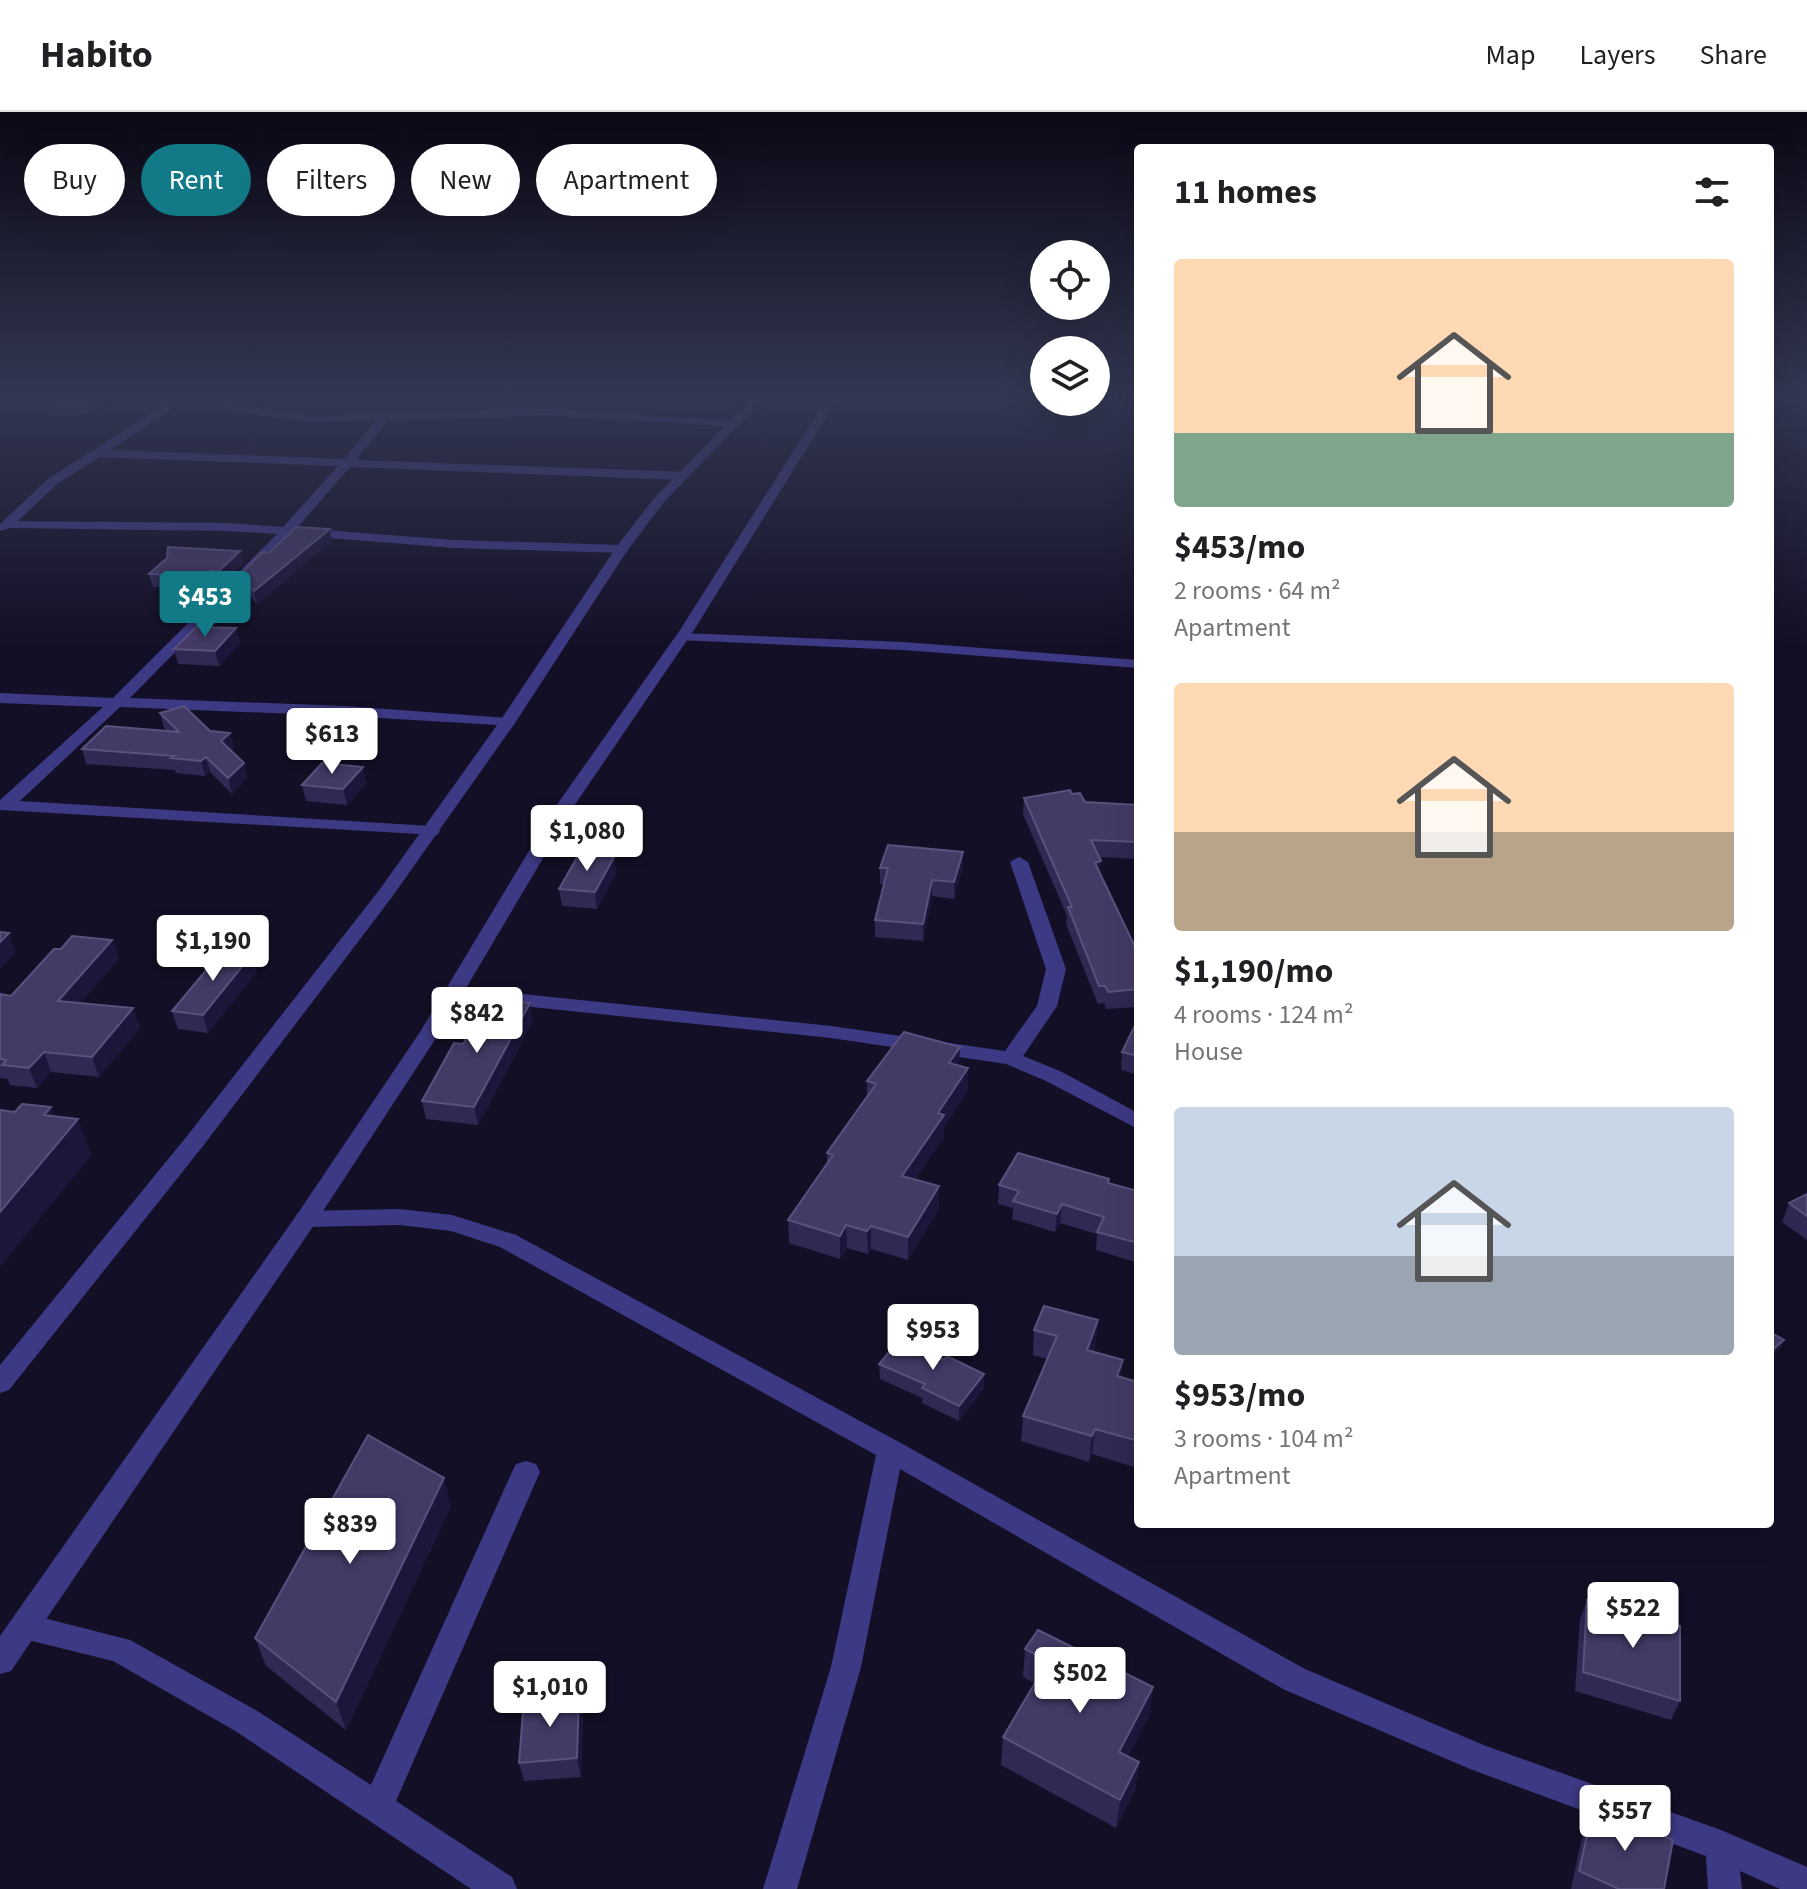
<!DOCTYPE html>
<meta charset="utf-8">
<style>
body{margin:0;font-family:"Source Sans 3",sans-serif;background:#f6f6f6;color:#202124;height:100vh;display:flex;flex-direction:column;font-size:30px;white-space:nowrap}
*{box-sizing:border-box;margin:0}
p{font-size:26px;color:#757577}
.icon{flex:none;width:44px;height:44px;fill:none;stroke:currentColor;stroke-width:2;stroke-linecap:round;stroke-linejoin:round}
.map{position:relative;flex:1;overflow:hidden}
.panel{position:absolute;left:1134px;top:32px;width:640px;height:1384px;display:flex;flex-direction:column;background:#fff;border-radius:8px;box-shadow:0 8px 32px #0002}
.panel>*{flex:none}
.banner{position:absolute;left:24px;top:32px;width:760px;height:72px;display:flex;gap:16px}
.fabs{position:absolute;left:1030px;top:128px;display:grid;gap:16px}
.fabs a{display:grid;place-items:center;width:80px;height:80px;border-radius:50%;background:#fff;box-shadow:0 8px 32px #0002;font-size:40px}
.price{position:absolute;translate:-50% -68px;padding:0 18px;border-radius:8px;background:#fff;color:#222;font-size:26px;line-height:52px;filter:drop-shadow(0 2px 4px #0008)}
.price::after{content:'';position:absolute;left:50%;top:48px;width:24px;height:18px;margin-left:-12px;background:inherit;clip-path:polygon(0 0,100% 0,50% 100%)}
.price.current{background:#127987;color:#fff}
ul{padding:0;list-style:none}
li{display:grid;align-content:center;gap:16px;height:424px;padding:0 40px}
li span{display:grid;place-items:center;height:248px;border-radius:8px;color:#555}
li>.icon{margin-inline-start:auto}
span .icon{width:144px;height:144px;fill:#fffc;stroke-width:1}
li b{font-size:34px}
h2{display:flex;justify-content:space-between;align-items:center;height:96px;padding:0 40px;font-size:34px}
.chip{padding:0 28px;border-radius:36px;background:#fff;box-shadow:0 8px 32px #0002;font-size:28px;line-height:72px}
.chip.current{background:#127987;color:#fff}
header{display:flex;align-items:center;gap:48px;box-sizing:border-box;height:112px;padding:0 40px;background:#fff;border-bottom:2px solid #e0e0e0}
header strong{font-size:38px}
nav{display:flex;gap:44px;margin-inline-start:auto;font-size:28px}
.map>svg:first-child{display:block}
</style>
<header>
<strong>Habito</strong>
<nav><a>Map</a><a>Layers</a><a>Share</a></nav>
</header>
<div class="map">
<svg width="1807" height="1777" viewBox="0 0 1807 1777">
<rect width="100%" height="100%" fill="#130f26"/>
<g fill="none" stroke-linecap="round" stroke-linejoin="round">
<path fill="#3d3a85" fill-rule="evenodd" d="M141,286L219,290L310,304L546,297L736,309L742,312L736,315L546,303L388,308L356,348L684,360L690,364L684,368L350,355L297,416L455,428L622,433L629,437L622,441L455,436L290,423L130,586L346,594L507,606L515,611L513,614L346,604L120,595L20,689L431,714L437,715L440,719L437,723L0,698V688L103,595L0,591V581L113,586L277,422L229,419L10,416L0,419V412L48,367L167,291ZM175,295L219,296L310,310L376,308L344,347L110,338ZM99,345L338,354L283,415L229,411L18,409L56,373Z
M682,521L903,530L1138,548V556L903,538L677,528V522Z
M1019,745L1028,750L1066,857L1057,894L1023,944L1060,959L1138,1001V1017L1046,969L1006,952L831,926L454,887L444,881L454,875L831,914L1005,939L1037,894L1046,857L1010,750Z
M400,1097L452,1103L516,1123L899,1330L1305,1557L1486,1634L1721,1718L1807,1755V1777H1780L1740,1759L1742,1777H1708L1706,1744L1470,1657L1283,1577L900,1357L861,1555L797,1777H763L831,1555L876,1343L500,1135L451,1119L400,1113L306,1115L298,1113L294,1107L298,1101L306,1099Z
M526,1349L536,1352L540,1360L396,1689L512,1765L517,1777H471L237,1620L113,1549L24,1527L14,1523L9,1514L14,1505L24,1501L130,1528L259,1600L371,1673L512,1360L516,1352Z"/>
<path fill="#3d3a85" fill-rule="evenodd" d="M753,286H764L664,390L627,439L515,611L392,785L203,1034L9,1278L0,1281V1253L187,1024L380,777L500,609L617,434L656,384Z
M827,286H838L694,518L574,694L440,920L314,1113L11,1559L0,1562V1524L298,1101L420,920L556,694L680,518Z"/>
</g>
<path fill="#312854" d="M110,286L88,302L52,301L49,289Z
M436,286H470L467,289L437,288Z
M330,417L332,429L257,492L246,480L241,462L269,441Z
M240,439L243,452L222,472H215L208,478L153,475L149,462Z
M236,516L240,531L219,554L178,552L174,537Z
M160,601L210,619L230,621L234,636L231,639L244,651L247,666L232,682L210,660L205,664L176,661L175,658L86,652L82,637L167,619L164,616Z
M366,671L347,693L306,689L302,673Z
M1072,682L1085,690L1138,693V747L1099,745L1100,761L1138,841V895L1106,897L1104,891L1098,892L1066,812L1067,804L1023,702L1024,686Z
M963,740L962,757L954,787L932,784L923,829L875,825V808L884,772H880V756Z
M614,745L616,762L597,797L562,794L559,777Z
M112,828L119,847L80,891L133,896L140,916L99,965L51,960L37,976L10,973L8,967L0,966V882L11,884L61,837Z
M253,841L257,859L208,921L178,917L172,899Z
M1138,907V963L1121,958L1122,940Z
M533,909L478,1013L426,1007L422,989L463,932Z
M959,954L968,978L944,1014V1025L915,1067L939,1097L908,1148L871,1137L868,1142L847,1136L840,1147L789,1131L788,1108L827,1051V1041L867,985V969Z
M1109,1067V1071L1138,1079V1151L1096,1138L1097,1122L1060,1111L1055,1120L1012,1107L1013,1096L998,1092L999,1073Z
M1807,1082V1128L1782,1110L1789,1091Z
M1098,1208L1095,1233L1093,1240L1121,1266L1138,1270L1137,1356L1092,1342L1089,1350L1021,1329L1023,1304L1047,1247L1033,1243L1034,1218Z
M944,1248L984,1262V1276L959,1309L922,1291V1286L880,1267L879,1252Z
M451,1394L346,1618L266,1554L255,1526Z
M1587,1488L1680,1589L1671,1608L1575,1579L1580,1507Z
M1025,1537L1153,1575L1149,1604L1128,1644L1139,1650L1135,1678L1116,1716L1001,1653L1003,1625L1034,1571L1023,1565Z
M583,1600L581,1665L524,1669L519,1651Z
M1594,1693L1664,1777H1571L1585,1711Z"/>
<path fill="#1d163a" d="M91,286H110L88,302L85,290Z
M330,417L332,429L257,492L254,479Z
M240,439L243,452L222,472L219,459Z
M211,458L215,472L208,478L205,465Z
M236,516L240,531L219,554L215,539Z
M230,621L234,636L225,644L221,629Z
M206,645L210,660L205,664L201,649Z
M244,651L247,666L232,682L228,666Z
M363,655L366,671L347,693L343,677Z
M963,740L962,757L954,787V770Z
M614,745L616,762L597,797L595,780Z
M1101,749L1099,766L1095,751Z
M932,768V784L923,829V812Z
M9,821L16,840L0,857V830Z
M112,828L119,847L65,908L58,889Z
M253,841L257,859L208,921L203,903Z
M530,891L533,909L478,1013L474,995Z
M133,896L140,916L99,965L92,945Z
M960,935L959,957L949,951Z
M44,940L51,960L37,976L29,956Z
M968,956V978L944,1014V1025L902,1086V1064L938,1001Z
M51,995L63,1026L78,1007L92,1043L0,1155V1100L44,1003Z
M939,1074V1097L908,1148V1125Z
M1062,1092L1060,1111L1055,1120L1057,1102Z
M846,1113L847,1136L840,1147V1124Z
M871,1114V1137L868,1142L867,1119Z
M1098,1208L1095,1233L1084,1263L1087,1238Z
M1784,1228L1780,1238L1770,1246V1240Z
M1123,1248L1120,1274L1117,1264Z
M984,1262V1276L959,1309V1294Z
M1095,1317L1092,1342L1089,1350L1092,1324Z
M444,1366L451,1394L346,1618L336,1590Z
M1153,1575L1149,1604L1116,1668L1119,1640Z
M579,1581L583,1600L581,1665L577,1646Z
M1139,1650L1135,1678L1116,1716L1120,1688Z"/>
<path fill="#433a66" stroke="#5a527e" stroke-width="2" d="M53,286H91L85,290L49,289Z
M296,415L330,417L254,479L243,467L247,463L241,462L262,440L269,441Z
M168,435L240,439L219,459L211,458L205,465L149,462L167,446Z
M196,515L236,516L215,539L174,537Z
M184,594L210,619L230,621L221,629L244,651L228,666L206,645L201,649L171,646L174,644L82,637L106,614L179,620L160,601Z
M322,651L363,655L343,677L302,673Z
M1070,678L1072,682L1080,681L1085,690L1138,693V730L1091,728L1101,749L1095,751L1138,841V877L1108,880L1105,874H1099L1068,795H1072L1024,686Z
M888,733L963,740L954,770L932,768L923,812L875,808L888,756H880Z
M579,742L614,745L595,780L559,777Z
M0,820L9,821L0,830Z
M72,824L112,828L58,889L133,896L92,945L44,940L29,956L2,953L6,948L0,947V882L11,884L54,837H61Z
M223,838L253,841L203,903L172,899Z
M489,887L530,891L474,995L422,989L454,931L463,932Z
M1138,907V944L1122,940Z
M904,920L960,935L949,951L968,956L938,1001L944,1003L902,1064L939,1074L908,1125L871,1114L867,1119L846,1113L840,1124L788,1108L833,1043L827,1041L876,972L867,969Z
M22,992L51,995L44,1003L78,1007L0,1100V998L15,1000Z
M1018,1041L1109,1067L1108,1071L1138,1079V1131L1097,1120L1104,1105L1062,1092L1057,1102L1013,1089L1019,1079L999,1073Z
M1807,1082V1104L1789,1091Z
M1044,1194L1098,1208L1087,1238L1123,1248L1117,1264L1138,1270V1329L1095,1317L1092,1324L1023,1304L1057,1224L1034,1218Z
M1770,1220L1784,1228L1770,1240Z
M899,1228L944,1248L947,1244L984,1262L959,1294L922,1276L925,1272L879,1252Z
M368,1323L444,1366L336,1590L255,1526Z
M1587,1488L1680,1514V1589L1583,1560Z
M1038,1518L1153,1575L1119,1640L1139,1650L1120,1688L1003,1625L1048,1549L1025,1537Z
M579,1581L577,1646L519,1651L524,1587Z
M1594,1693L1673,1728L1664,1777H1619L1579,1759Z"/>
<linearGradient id="sky" x2="0" y2="1"><stop stop-color="#0a0815"/><stop offset="0.53" stop-color="#333752"/><stop offset="1" stop-color="#333752" stop-opacity="0"/></linearGradient>
<rect width="1807" height="535" fill="url(#sky)"/>
</svg>
<div class="fabs">
<a><svg class="icon" aria-label="locate" viewBox="0 0 24 24"><circle cx="12" cy="12" r="6"/><path d="M12 2v4M12 18v4M2 12h4M18 12h4"/></svg></a>
<a><svg class="icon" aria-label="layers" viewBox="0 0 24 24"><path d="M12 4l9 5-9 5-9-5zM3 14l9 5 9-5"/></svg></a>
</div>
<b class="price current" style="left:205px;top:527px">$453</b>
<b class="price" style="left:332px;top:664px">$613</b>
<b class="price" style="left:587px;top:761px">$1,080</b>
<b class="price" style="left:213px;top:871px">$1,190</b>
<b class="price" style="left:477px;top:943px">$842</b>
<b class="price" style="left:933px;top:1260px">$953</b>
<b class="price" style="left:350px;top:1454px">$839</b>
<b class="price" style="left:1633px;top:1538px">$522</b>
<b class="price" style="left:1080px;top:1603px">$502</b>
<b class="price" style="left:550px;top:1617px">$1,010</b>
<b class="price" style="left:1625px;top:1741px">$557</b>
<div class="banner">
<a class="chip">Buy</a>
<a class="chip current">Rent</a>
<a class="chip">Filters</a>
<a class="chip">New</a>
<a class="chip">Apartment</a>
</div>
<section class="panel">
<h2>11 homes<svg class="icon" aria-label="filters" viewBox="0 0 24 24"><path d="M4 7h16M4 17h16"/><circle cx="9" cy="7" r="2"/><circle cx="15" cy="17" r="2"/></svg></h2>
<ul>
<li><span style="background:linear-gradient(#ffd9b3 70%,#7fa58c 0)"><svg class="icon" aria-label="home" viewBox="0 0 24 24"><path d="M3 11l9-7 9 7M6 9v11h12V9"/></svg></span><div><b>$453/mo</b><p>2 rooms · 64 m²</p><p>Apartment</p></div></li>
<li><span style="background:linear-gradient(#ffd9b3 60%,#b9a48a 0)"><svg class="icon" aria-label="home" viewBox="0 0 24 24"><path d="M3 11l9-7 9 7M6 9v11h12V9"/></svg></span><div><b>$1,190/mo</b><p>4 rooms · 124 m²</p><p>House</p></div></li>
<li><span style="background:linear-gradient(#c9d6e8 60%,#9aa5b1 0)"><svg class="icon" aria-label="home" viewBox="0 0 24 24"><path d="M3 11l9-7 9 7M6 9v11h12V9"/></svg></span><div><b>$953/mo</b><p>3 rooms · 104 m²</p><p>Apartment</p></div></li>
</ul>
</section>
</div>
